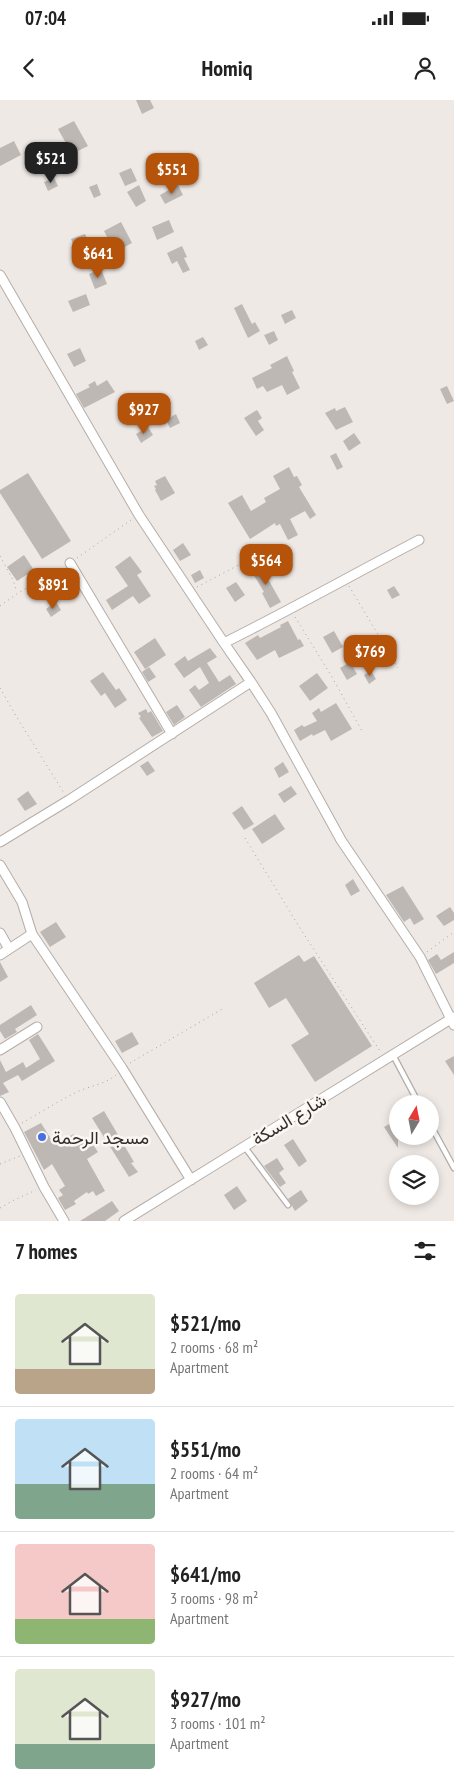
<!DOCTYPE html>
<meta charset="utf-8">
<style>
body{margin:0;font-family:"PT Sans Narrow",Vazirmatn,sans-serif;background:#f2f2f2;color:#222;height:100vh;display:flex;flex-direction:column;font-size:19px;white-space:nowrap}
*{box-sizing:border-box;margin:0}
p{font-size:16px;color:#767676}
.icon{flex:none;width:28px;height:28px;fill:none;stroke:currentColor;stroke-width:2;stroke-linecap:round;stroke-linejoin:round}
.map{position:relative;height:1121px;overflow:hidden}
.details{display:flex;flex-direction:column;background:#fff;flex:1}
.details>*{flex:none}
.needle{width:32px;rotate:10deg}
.fabs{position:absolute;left:389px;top:995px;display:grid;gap:10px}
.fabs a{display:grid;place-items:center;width:50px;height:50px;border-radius:50%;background:#fff;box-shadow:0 2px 8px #0003;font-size:25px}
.price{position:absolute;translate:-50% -42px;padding:0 11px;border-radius:10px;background:#b45309;color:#fff;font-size:16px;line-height:32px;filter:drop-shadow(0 1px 2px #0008)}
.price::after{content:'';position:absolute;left:50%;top:30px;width:15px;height:11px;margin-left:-8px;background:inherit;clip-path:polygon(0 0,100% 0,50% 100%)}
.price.selected{background:#222;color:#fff}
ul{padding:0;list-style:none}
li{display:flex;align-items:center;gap:15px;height:125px;padding:0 15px}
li+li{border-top:1px solid #e0e0e0}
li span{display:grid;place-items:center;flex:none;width:140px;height:100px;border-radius:5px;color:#555}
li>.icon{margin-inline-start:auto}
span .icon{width:60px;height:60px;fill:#fffc;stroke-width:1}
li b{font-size:21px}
h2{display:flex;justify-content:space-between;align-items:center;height:60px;padding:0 15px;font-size:21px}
.status{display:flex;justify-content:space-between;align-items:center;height:35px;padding:0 25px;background:#fff;direction:ltr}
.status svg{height:14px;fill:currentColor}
header{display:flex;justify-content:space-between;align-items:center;height:65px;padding:0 15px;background:#fff;font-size:22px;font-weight:600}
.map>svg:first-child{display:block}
</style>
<div class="status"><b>07:04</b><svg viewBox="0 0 49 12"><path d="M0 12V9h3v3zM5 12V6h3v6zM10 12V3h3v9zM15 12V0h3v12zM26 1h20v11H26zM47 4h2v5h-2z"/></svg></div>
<header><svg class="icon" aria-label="back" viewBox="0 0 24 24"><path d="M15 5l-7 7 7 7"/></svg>Homiq<svg class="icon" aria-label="person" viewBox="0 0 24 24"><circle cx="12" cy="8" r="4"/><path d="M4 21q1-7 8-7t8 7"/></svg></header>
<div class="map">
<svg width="454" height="1121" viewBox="0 0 454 1121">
<rect width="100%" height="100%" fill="#efe9e5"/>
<path fill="#beb8b4" d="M136,0H150L154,8L142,14Z
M74,21L88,46L72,54L58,29Z
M14,41L21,55L0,66V48Z
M131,68L137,81L125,86L119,73Z
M54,78L58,86L48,91L44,82Z
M97,84L101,95L94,98L89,87Z
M139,85L146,101L136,107L127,92Z
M178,85L183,95L165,104L160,95Z
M169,120L174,132L157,140L152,127Z
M121,122L132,143L115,152L104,131Z
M85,134L92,149L78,155L71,139Z
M182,146L187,157L184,158L190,170L183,173L177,161L172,164L167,153Z
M101,169L107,184L95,189L89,174Z
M86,194L90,205L73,212L68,201Z
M242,204L252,224L255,222L260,231L248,238L234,208Z
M292,210L296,218L285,224L281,215Z
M274,231L278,240L269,245L264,235Z
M203,237L208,245L199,250L195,241Z
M80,248L86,261L74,267L67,254Z
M287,256L294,271L292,272L300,288L287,295L282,285L267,292L263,286L257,289L252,278L272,268L270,265Z
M107,280L115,292L84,308L76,294L90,287L88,285L95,281L97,286Z
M447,286L454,301L447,304L440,289Z
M143,296L153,313L142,320L131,303Z
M345,307L353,322L336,330L325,313L335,308L336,311Z
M257,310L262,318L258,321L264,330L256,336L244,318Z
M176,314L180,323L170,328L166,320Z
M148,327L153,335L141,343L136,334Z
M354,333L361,343L349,351L343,341Z
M336,353L343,367L337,370L330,356Z
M289,367L294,377L297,376L302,385L299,387L316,415L310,419L305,411L290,419L298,435L288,440L280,424L276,426L275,423L250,439L228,403L242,395L251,411L266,402L264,398L280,389L273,376Z
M28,373L71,441L42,459L0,393V390Z
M165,376L175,393L161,401L155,390L156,389L154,386L157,385L155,381Z
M183,443L191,455L180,461L173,450Z
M24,455L34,470L17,481L7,467Z
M130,456L142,472L137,475L151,496L139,504L133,496L112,510L106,500L128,486L115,467Z
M259,463L281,502L270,508L262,493L264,492L250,469Z
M200,470L204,478L195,483L191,475Z
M236,482L245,495L235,502L226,488Z
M394,486L400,495L392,499L387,490Z
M56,502L61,510L51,517L46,509Z
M288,521L298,540L300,539L304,546L279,558L275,550L257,560L245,543L258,535L260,538L281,527L280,525Z
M334,531L343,547L332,553L323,537Z
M155,538L166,555L145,569L134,552Z
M210,548L217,557L207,563L219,582L230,575L236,584L201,607L189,590L195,585L199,590L209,583L200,567L184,578L174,564L185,556L188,561Z
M350,562L357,574L347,580L340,568Z
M149,567L156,577L148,582L142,572Z
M371,571L376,579L369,584L364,575Z
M103,572L116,590L119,588L127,600L115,608L105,593L101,596L90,581Z
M317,573L328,588L310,601L299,586Z
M336,603L352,629L331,641L325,630L313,636L312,634L300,641L294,630L302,625L304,627L317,621L312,613L319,608L321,612Z
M177,605L185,617L174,625L166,612Z
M146,609L148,613L151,611L163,631L152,637L139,618L141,617L138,613Z
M148,661L155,671L147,676L140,666Z
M283,662L289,672L279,678L274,668Z
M291,686L297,694L284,703L278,694Z
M28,691L37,704L25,711L17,699Z
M242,706L254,724L244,730L232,713Z
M275,714L285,729L262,744L252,729Z
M353,779L360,791L351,796L345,785Z
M403,786L424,819L414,825L410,818L404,822L386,795Z
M450,807L454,813V820L444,826L436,816Z
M56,822L66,837L50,847L40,832Z
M454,852V863L436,874L428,860L437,854L441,860Z
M299,855L304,862L314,856L372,946L315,982L291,945L309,934L286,898L269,908L254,883Z
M0,862L8,877L0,882Z
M31,905L37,915L15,929L17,932L5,939L0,931V925Z
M132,932L139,944L122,953L115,941Z
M38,934L55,961L22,981L18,975L3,983L9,992L0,996V960L6,972L23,962L26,968L40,959L29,940Z
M454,956V975L445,961Z
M104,1011L134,1062L131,1063L138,1072L129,1077L92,1018Z
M398,1019V1048L384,1027Z
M41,1023L54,1044L74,1034L77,1042L86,1037L90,1044L92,1043L98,1052L87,1059L105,1091L96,1096L93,1091L88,1094L87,1092L74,1101L76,1104L65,1110L58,1098L63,1095L59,1090L65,1086L52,1064L44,1070L24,1032Z
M293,1039L307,1061L299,1067L284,1045Z
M277,1058L284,1069L279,1073L286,1083L280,1087L264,1066Z
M237,1086L247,1101L234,1110L224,1095Z
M301,1090L308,1101L295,1111L288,1099Z
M112,1101L119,1111L105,1121H80Z"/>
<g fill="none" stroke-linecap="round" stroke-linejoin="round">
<g stroke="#b4aeaa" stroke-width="7">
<path id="lane" d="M393,955L419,1004
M430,1024L454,1068
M244,1046L288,1105"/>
</g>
<g stroke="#b4aeaa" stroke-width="11">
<path id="street" d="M0,175L139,415L224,543L251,582L271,613L341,740L420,857L454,925
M70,463L172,634
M224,543C290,510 354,474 419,440
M0,742L69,700L251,582
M0,765L22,802L32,834L122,968L191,1080
M0,833L9,849
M0,855L32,834
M0,950L37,927
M0,1002L15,1028L44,1087L64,1121
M124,1121L454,917"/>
</g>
<path stroke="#a9a4a1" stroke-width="1" stroke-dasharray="1 4" stroke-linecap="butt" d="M0,456L13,480L17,492
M77,458L131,420
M349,486L398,568
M197,487L248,460
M0,506L18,493L61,468
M295,517L332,577L362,631
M0,588L19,621L64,693
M245,738L298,825L380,951
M427,852L454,832
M130,963L224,908
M22,1023C40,1013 58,1001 77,992C89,986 106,984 116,975
M0,1064L20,1056
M0,1108L12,1101L36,1090"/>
<use href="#lane" stroke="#fff" stroke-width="4.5"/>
<use href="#street" stroke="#fff" stroke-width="9"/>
</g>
<circle fill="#4670e2" stroke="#fcf6f2" stroke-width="2" cx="42" cy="1037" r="5"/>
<g text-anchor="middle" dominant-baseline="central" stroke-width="5" stroke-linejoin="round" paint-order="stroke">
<g font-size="18" fill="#312f2d" stroke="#fcf6f2">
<text transform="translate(289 1019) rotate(-31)">شارع السكة</text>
</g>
<g font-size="18" fill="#312f2d" stroke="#fcf6f2" text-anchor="start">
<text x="52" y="1037">مسجد الرحمة</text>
</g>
</g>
</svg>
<div class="fabs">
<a><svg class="needle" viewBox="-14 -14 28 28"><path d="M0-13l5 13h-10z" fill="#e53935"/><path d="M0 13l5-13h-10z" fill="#767676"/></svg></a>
<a><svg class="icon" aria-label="layers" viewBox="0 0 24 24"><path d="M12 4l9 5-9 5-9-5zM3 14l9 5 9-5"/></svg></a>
</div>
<b class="price selected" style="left:51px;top:84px">$521</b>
<b class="price" style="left:172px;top:95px">$551</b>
<b class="price" style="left:98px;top:179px">$641</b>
<b class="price" style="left:144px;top:335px">$927</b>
<b class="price" style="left:266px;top:486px">$564</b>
<b class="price" style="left:53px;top:510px">$891</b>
<b class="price" style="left:370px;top:577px">$769</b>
</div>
<section class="details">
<h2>7 homes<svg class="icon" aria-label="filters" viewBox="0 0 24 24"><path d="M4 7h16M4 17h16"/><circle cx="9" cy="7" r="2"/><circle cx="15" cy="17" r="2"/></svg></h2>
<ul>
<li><span style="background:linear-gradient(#dfe7d0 75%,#b9a48a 0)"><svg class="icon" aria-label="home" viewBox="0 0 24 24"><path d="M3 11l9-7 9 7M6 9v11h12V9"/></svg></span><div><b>$521/mo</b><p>2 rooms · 68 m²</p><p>Apartment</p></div></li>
<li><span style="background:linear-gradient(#bfe0f5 65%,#7fa58c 0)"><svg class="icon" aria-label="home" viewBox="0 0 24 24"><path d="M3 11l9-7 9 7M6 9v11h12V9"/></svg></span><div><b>$551/mo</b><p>2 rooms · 64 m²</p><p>Apartment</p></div></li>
<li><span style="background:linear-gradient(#f6c9c9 75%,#8fb573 0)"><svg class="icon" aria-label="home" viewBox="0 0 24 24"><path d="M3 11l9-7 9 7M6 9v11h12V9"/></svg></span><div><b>$641/mo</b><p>3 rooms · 98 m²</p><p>Apartment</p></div></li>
<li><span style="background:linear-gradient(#dfe7d0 75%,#7fa58c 0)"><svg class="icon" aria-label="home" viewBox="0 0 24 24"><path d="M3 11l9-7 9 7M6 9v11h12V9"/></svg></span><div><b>$927/mo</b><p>3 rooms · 101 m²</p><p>Apartment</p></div></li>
</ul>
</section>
